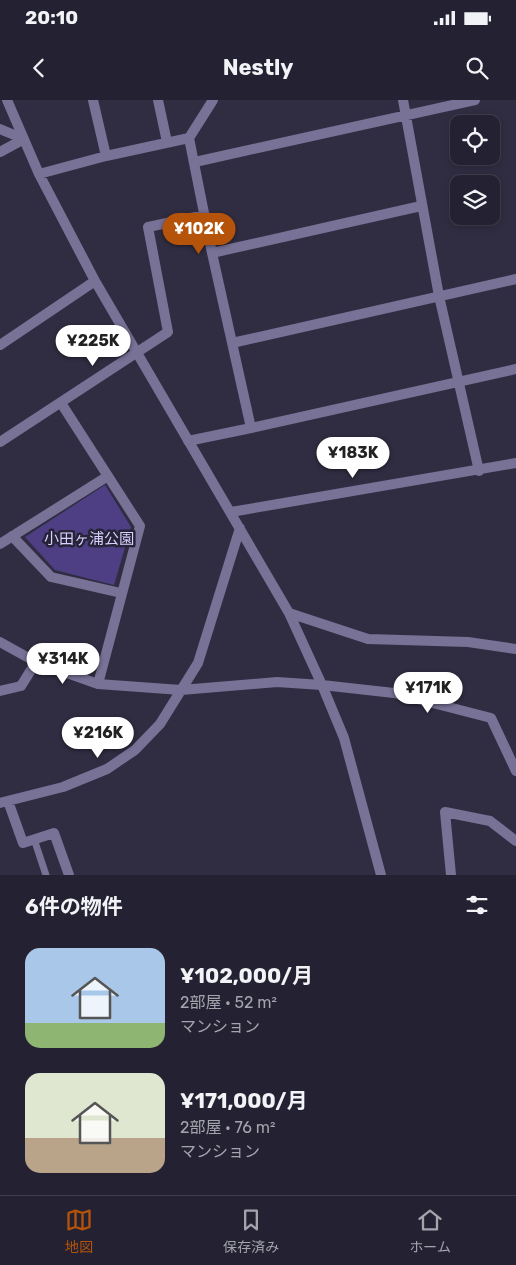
<!DOCTYPE html>
<html lang="ja">
<meta charset="utf-8">
<style>
body{margin:0;font-family:Rubik,"Noto Sans JP",sans-serif;background:#302f3e;color:#f1f3f6;height:100vh;display:flex;flex-direction:column;font-size:19px;white-space:nowrap}
*{box-sizing:border-box;margin:0}
p{font-size:16px;color:#a3a4ac}
.icon{flex:none;width:28px;height:28px;fill:none;stroke:currentColor;stroke-width:2;stroke-linecap:round;stroke-linejoin:round}
.map{position:relative;height:775px;overflow:hidden}
.drawer{display:flex;flex-direction:column;background:#242232;flex:1}
.drawer>*{flex:none}
.fabs{position:absolute;left:450px;top:15px;display:grid;gap:10px}
.fabs a{display:grid;place-items:center;width:50px;height:50px;border-radius:10px;background:#242232;box-shadow:0 2px 8px #0003,0 0 0 1px #413f4d;font-size:25px}
.price{position:absolute;translate:-50% -42px;padding:0 11px;border-radius:18px;background:#fff;color:#222;font-size:16px;line-height:32px;filter:drop-shadow(0 1px 2px #0008)}
.price::after{content:'';position:absolute;left:50%;top:30px;width:15px;height:11px;margin-left:-8px;background:inherit;clip-path:polygon(0 0,100% 0,50% 100%)}
.price.active{background:#b45309;color:#fff}
ul{padding:0;list-style:none}
li{display:flex;align-items:center;gap:15px;height:125px;padding:0 25px}
li span{display:grid;place-items:center;flex:none;width:140px;height:100px;border-radius:15px;color:#555}
li>.icon{margin-inline-start:auto}
span .icon{width:60px;height:60px;fill:#fffc;stroke-width:1}
li b{font-size:21px}
h2{display:flex;justify-content:space-between;align-items:center;height:60px;padding:0 25px;font-size:21px}
.status{display:flex;justify-content:space-between;align-items:center;height:35px;padding:0 25px;background:#242232;direction:ltr}
.status svg{height:14px;fill:currentColor}
header{display:flex;justify-content:space-between;align-items:center;height:65px;padding:0 25px;background:#242232;font-size:22px;font-weight:700}
.menu{display:flex;justify-content:space-around;align-items:center;height:70px;border-top:1px solid #413f4d;background:#242232;font-size:14px;color:#a3a4ac}
.menu a{display:grid;justify-items:center;gap:2px}
.menu .active{color:#b45309}
.map>svg:first-child{display:block}
</style>
<div class="status"><b>20:10</b><svg viewBox="0 0 49 12"><path d="M0 12V9h3v3zM5 12V6h3v6zM10 12V3h3v9zM15 12V0h3v12zM26 1h20v11H26zM47 4h2v5h-2z"/></svg></div>
<header><svg class="icon" aria-label="back" viewBox="0 0 24 24"><path d="M15 5l-7 7 7 7"/></svg>Nestly<svg class="icon" aria-label="search" viewBox="0 0 24 24"><circle cx="10" cy="10" r="6"/><path d="M15 15l6 6"/></svg></header>
<div class="map">
<svg width="516" height="775" viewBox="0 0 516 775">
<rect width="100%" height="100%" fill="#302d42"/>
<path fill="#4e3f84" d="M105,385L131,427L114,485L55,470L25,437Z"/>
<g fill="none" stroke-linecap="round" stroke-linejoin="round">
<path stroke="#777296" stroke-width="7" d="M34,739L46,775"/>
<path stroke="#777296" stroke-width="10" d="M7,0L39,74L95,181L289,513L322,585
M93,0L106,56
M158,0L167,42
M403,0L439,196L479,371
M0,29L24,39
M0,52L24,39
M195,62L475,0
M39,74L106,56L189,38
M212,153L421,106
M232,243L516,179
M0,245L95,181
M61,303L140,426L98,584
M251,328L516,269
M188,341L251,328L212,153L189,38L213,0
M0,342L168,232L148,127L205,115
M231,412L516,363
M12,436L51,477L121,493
M0,444L108,376
M289,513L368,539L468,542L516,549
M0,542L36,562L98,584L181,590L277,582L322,585L394,593L491,618L516,671
M0,591L21,586L36,562
M8,701L23,743L54,733L69,775
M0,703L63,687L107,669L135,650L160,624L198,563L240,428
M451,775L445,712L490,721L516,741"/>
<path stroke="#777296" stroke-width="10" d="M322,585L344,638L381,775"/>
</g>
<g text-anchor="middle" dominant-baseline="central" stroke-width="5" stroke-linejoin="round" paint-order="stroke">
<g font-size="15" fill="#d7d2fe" stroke="#272338">
<text x="89" y="439">小田ヶ浦公園</text>
</g>
</g>
</svg>
<div class="fabs">
<a><svg class="icon" aria-label="locate" viewBox="0 0 24 24"><circle cx="12" cy="12" r="6"/><path d="M12 2v4M12 18v4M2 12h4M18 12h4"/></svg></a>
<a><svg class="icon" aria-label="layers" viewBox="0 0 24 24"><path d="M12 4l9 5-9 5-9-5zM3 14l9 5 9-5"/></svg></a>
</div>
<b class="price active" style="left:199px;top:155px">¥102K</b>
<b class="price" style="left:93px;top:267px">¥225K</b>
<b class="price" style="left:353px;top:379px">¥183K</b>
<b class="price" style="left:63px;top:585px">¥314K</b>
<b class="price" style="left:428px;top:614px">¥171K</b>
<b class="price" style="left:98px;top:659px">¥216K</b>
</div>
<section class="drawer">
<h2>6件の物件<svg class="icon" aria-label="filters" viewBox="0 0 24 24"><path d="M4 7h16M4 17h16"/><circle cx="9" cy="7" r="2"/><circle cx="15" cy="17" r="2"/></svg></h2>
<ul>
<li><span style="background:linear-gradient(#a9c7e8 75%,#8fb573 0)"><svg class="icon" aria-label="home" viewBox="0 0 24 24"><path d="M3 11l9-7 9 7M6 9v11h12V9"/></svg></span><div><b>¥102,000/月</b><p>2部屋 · 52 m²</p><p>マンション</p></div></li>
<li><span style="background:linear-gradient(#dfe7d0 65%,#b9a48a 0)"><svg class="icon" aria-label="home" viewBox="0 0 24 24"><path d="M3 11l9-7 9 7M6 9v11h12V9"/></svg></span><div><b>¥171,000/月</b><p>2部屋 · 76 m²</p><p>マンション</p></div></li>
</ul>
</section>
<nav class="menu">
<a class="active"><svg class="icon" aria-label="map" viewBox="0 0 24 24"><path d="M3 6l6-2 6 2 6-2v14l-6 2-6-2-6 2zM9 4v14M15 6v14"/></svg>地図</a>
<a><svg class="icon" aria-label="saved" viewBox="0 0 24 24"><path d="M7 4h10v16l-5-4-5 4z"/></svg>保存済み</a>
<a><svg class="icon" aria-label="home" viewBox="0 0 24 24"><path d="M3 11l9-7 9 7M6 9v11h12V9"/></svg>ホーム</a>
</nav>
